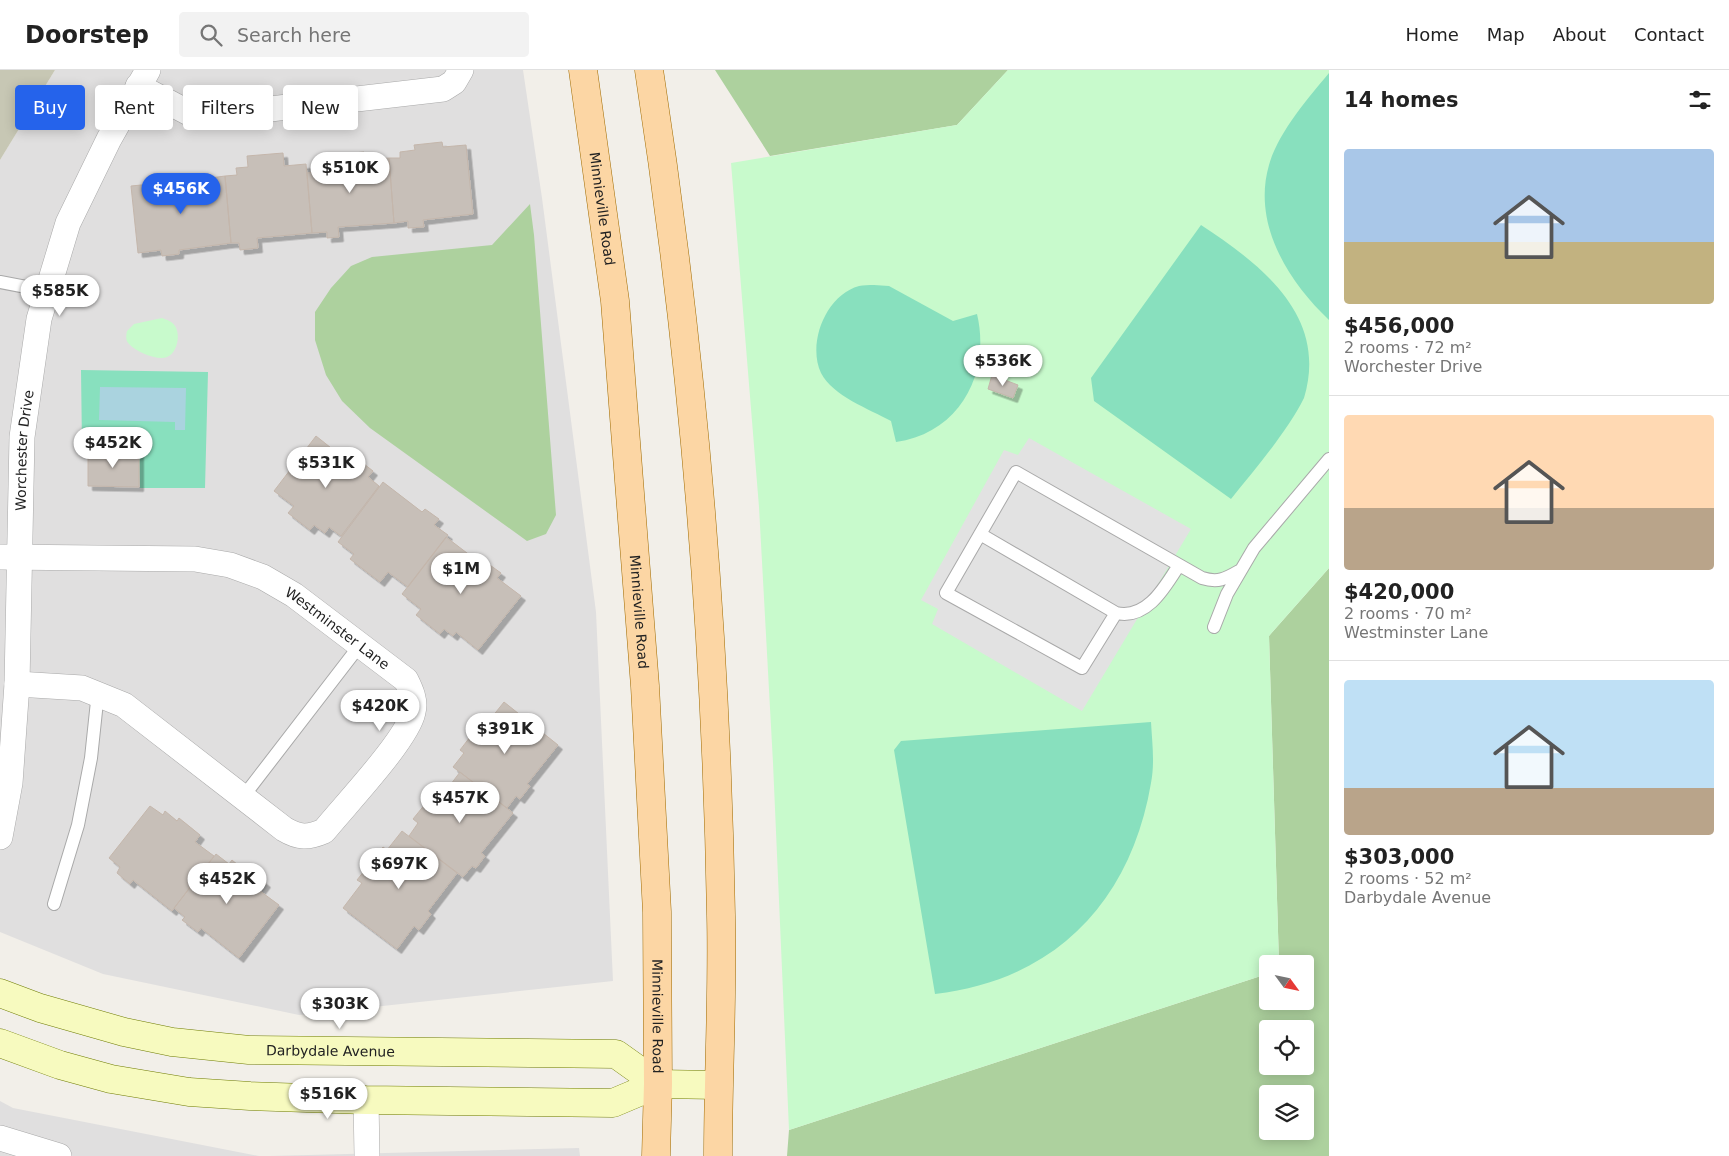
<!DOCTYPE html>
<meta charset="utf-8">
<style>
body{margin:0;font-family:"DejaVu Sans",sans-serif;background:#f2f2f2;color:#222;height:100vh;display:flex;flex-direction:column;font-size:19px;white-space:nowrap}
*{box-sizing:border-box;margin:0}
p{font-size:16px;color:#767676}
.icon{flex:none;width:28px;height:28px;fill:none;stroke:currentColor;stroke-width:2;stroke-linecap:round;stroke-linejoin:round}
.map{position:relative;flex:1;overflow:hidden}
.sheet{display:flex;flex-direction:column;background:#fff;width:400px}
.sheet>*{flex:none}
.guide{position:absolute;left:15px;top:15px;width:475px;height:45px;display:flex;gap:10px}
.needle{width:32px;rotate:123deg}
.controls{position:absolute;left:1259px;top:885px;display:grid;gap:10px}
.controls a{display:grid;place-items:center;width:55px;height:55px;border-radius:5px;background:#fff;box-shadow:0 2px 12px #0003;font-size:25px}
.price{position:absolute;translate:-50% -42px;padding:0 11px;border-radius:18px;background:#fff;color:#222;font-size:16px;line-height:32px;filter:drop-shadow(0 1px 2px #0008)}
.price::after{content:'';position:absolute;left:50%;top:30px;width:15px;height:11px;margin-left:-8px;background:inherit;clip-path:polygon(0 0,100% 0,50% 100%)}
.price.selected{background:#2563eb;color:#fff}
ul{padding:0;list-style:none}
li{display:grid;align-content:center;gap:10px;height:265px;padding:0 15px}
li+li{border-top:1px solid #e0e0e0}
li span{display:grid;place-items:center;height:155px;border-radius:5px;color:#555}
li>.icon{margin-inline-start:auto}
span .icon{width:90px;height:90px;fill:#fffc;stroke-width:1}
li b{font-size:21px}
h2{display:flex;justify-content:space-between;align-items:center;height:60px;padding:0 15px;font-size:21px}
.chip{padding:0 18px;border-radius:5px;background:#fff;box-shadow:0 2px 12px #0003;font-size:18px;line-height:45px}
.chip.selected{background:#2563eb;color:#fff}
header{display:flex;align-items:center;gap:30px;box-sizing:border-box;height:70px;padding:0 25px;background:#fff;border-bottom:1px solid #e0e0e0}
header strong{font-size:24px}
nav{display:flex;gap:28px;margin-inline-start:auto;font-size:18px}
.search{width:350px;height:45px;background:#f2f2f2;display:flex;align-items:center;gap:12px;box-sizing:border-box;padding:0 18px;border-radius:5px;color:#767676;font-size:19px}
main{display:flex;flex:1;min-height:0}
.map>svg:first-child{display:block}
</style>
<header>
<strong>Doorstep</strong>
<div class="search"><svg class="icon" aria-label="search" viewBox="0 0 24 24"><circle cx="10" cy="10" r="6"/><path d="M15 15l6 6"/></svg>Search here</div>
<nav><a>Home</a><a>Map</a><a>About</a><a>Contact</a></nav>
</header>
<main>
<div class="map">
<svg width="1329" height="1086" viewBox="0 0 1329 1086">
<defs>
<filter id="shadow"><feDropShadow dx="4.5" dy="4.5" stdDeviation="0" flood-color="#0004"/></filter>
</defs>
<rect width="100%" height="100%" fill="#f2efe9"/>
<path fill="#e0dfdf" d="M55,0H523L542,128L596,542L613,911L299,945L103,904L0,862V90Z
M0,1031L13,1038L259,1086H0Z
M579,1078L580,1086H270Z"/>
<path fill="#c7c7b4" d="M0,0H55L0,90Z"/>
<path fill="#add19e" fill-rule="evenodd" d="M715,0H1008L957,55L770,86Z
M530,134L534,165L556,445L546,464L527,471L370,358L342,331L326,305L315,270V242L331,218L351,196L372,187L492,175Z
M1329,498V1086H787L789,1060L1267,904L1268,931H1305V894H1279L1269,566ZM1268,959H1305V996H1268ZM1268,1024H1305V1061H1268Z"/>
<path fill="#c8facc" d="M1008,0H1329V498L1269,566L1279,894H1268L1267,904L789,1060L773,693L759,437L731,93L957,55Z
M162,248C167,250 172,251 175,256C181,265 177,283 167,287C158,291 137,282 130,275C125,271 126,266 127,261L134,254Z"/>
<path fill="#88e0be" d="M1329,3V250C1288,211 1252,154 1269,95C1278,63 1308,28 1329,3Z
M1201,155C1260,194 1329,245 1304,328C1287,362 1255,399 1231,429L1094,331L1091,308Z
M874,215L889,216L953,251L977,244C991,303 960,363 896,372L891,351C869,339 833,326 821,303C807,273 826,225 859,216C863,215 869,215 874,215Z
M81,300L208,302L205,418H140L139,382L82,376Z
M1151,652C1152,671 1155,693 1151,713C1131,831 1056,910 935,924L894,680L901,671Z"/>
<path fill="#e2e2e2" d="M1029,368L1191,459L1082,641L932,554L938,539L921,530L1004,380L1018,385Z"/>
<path fill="#aad3df" d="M100,317L186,318L185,360H175V352L99,350Z"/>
<path fill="#c7bfb8" stroke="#c4b6ab" filter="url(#shadow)" d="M442,72L443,77L466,75L473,144L423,150L424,157L408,158V151L394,153L389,88H400V82L415,80L414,75Z
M364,82L365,90L389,88L394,153L338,157L339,167L327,168V162L312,163L307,103L320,101L319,93L332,92L331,85Z
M283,83L284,96L306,94L312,163L257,168L258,178L240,180L239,173H231L225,106L237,105L236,98L248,97L247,86Z
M195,105V110L225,106L231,173L179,180V184L162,186L161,180L138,183L131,116L171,112L170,107Z
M992,305L1018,315L1013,328L988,319Z
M316,366L355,397L360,391L373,401L368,407L379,416L341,466L329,457L325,463L314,455L310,460L288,443L294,436L274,421Z
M88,380L139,382V417L88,416Z
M383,412L422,442L425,439L439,449L434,455L448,465L408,517L388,502L380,512L350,489L354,484L338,472Z
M446,467L484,496L487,493L501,503L497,508L521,526L478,580L456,562L453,566L444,559L440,564L416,545L421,539L402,524Z
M504,632L558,675L527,714L530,716L520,729L516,726L507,738L453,697L464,683L460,680L484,649L488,652Z
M460,702L513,743L481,783L485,786L476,798L472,796L463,807L409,766L418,753L413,749L439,717L445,722Z
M150,736L163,745L165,741L177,751L179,748L200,765L195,772L214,786L172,841L133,810L130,814L117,803L120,797L109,788Z
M402,761L457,803L428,841L431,844L419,860L414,856L397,879L343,838L362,813L357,810L383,777L387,780Z
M216,784L229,794L232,790L244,800L246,797L266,813L260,821L279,835L239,888L201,858L198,862L182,850L185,847L174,838Z"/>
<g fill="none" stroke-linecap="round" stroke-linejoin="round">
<g stroke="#a9a9a9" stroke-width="14">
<path id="lane" d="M0,212L47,221
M980,464L1116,543C1147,550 1165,517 1179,495
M1116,543L1082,598L946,523L1016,402L1202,508C1218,513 1225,509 1239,501
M1214,557L1227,524L1254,478L1329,389
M243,727L360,575
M54,834L78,755L91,688L98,622"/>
</g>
<g stroke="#a9a9a9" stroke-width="26">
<g id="street">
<path d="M138,16L189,43L209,46L443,19L454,12L461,0"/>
<path id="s1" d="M0,487L195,489L230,495L263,507L294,525L406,610C411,620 416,631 413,642C408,669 344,736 324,761C308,768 299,768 284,759L124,635L82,618L17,614"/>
<path id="s2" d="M0,767L10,713L17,614L22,367L39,249L68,153L109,69L148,0"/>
<path d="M366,1030L367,1086"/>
<path d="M0,1068L59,1086"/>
</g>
</g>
<g stroke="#707d05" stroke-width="29">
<g id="secondary">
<path id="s3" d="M0,923L40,938L124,962L172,972L249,980L616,984L658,1014"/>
<path d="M0,973L60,995L111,1009L189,1022L250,1026L366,1030L613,1033L658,1014L718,1015"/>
</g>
</g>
<g stroke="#a06b00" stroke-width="29">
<g id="primary">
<path id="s4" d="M583,0L615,231L645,616L657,842L658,1014L656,1086"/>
<path d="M649,0C692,280 716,562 721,845C723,926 718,1006 718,1086"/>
</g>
</g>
<use href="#lane" stroke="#fff" stroke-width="12"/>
<use href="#street" stroke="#fff" stroke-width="25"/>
<use href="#secondary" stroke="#f7fabf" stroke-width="28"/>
<use href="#primary" stroke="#fcd6a4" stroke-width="28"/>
</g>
<g text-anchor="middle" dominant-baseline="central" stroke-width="4" stroke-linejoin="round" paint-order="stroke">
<g font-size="14" fill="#222" stroke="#fff">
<text stroke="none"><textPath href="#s4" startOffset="140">Minnieville Road</textPath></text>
<text stroke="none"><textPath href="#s2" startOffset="388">Worchester Drive</textPath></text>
<text stroke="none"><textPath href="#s4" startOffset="545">Minnieville Road</textPath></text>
<text stroke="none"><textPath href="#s1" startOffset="356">Westminster Lane</textPath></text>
<text stroke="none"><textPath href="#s4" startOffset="950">Minnieville Road</textPath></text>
<text stroke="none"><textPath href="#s3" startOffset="338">Darbydale Avenue</textPath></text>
</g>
</g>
</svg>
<div class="controls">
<a><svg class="needle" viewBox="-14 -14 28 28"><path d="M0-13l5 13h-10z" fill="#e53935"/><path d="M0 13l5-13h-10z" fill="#767676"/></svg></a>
<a><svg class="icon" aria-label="locate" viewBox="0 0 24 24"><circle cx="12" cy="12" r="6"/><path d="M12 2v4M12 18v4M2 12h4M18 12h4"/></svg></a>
<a><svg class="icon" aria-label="layers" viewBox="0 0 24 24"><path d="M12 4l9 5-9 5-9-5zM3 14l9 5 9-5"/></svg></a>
</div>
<b class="price" style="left:350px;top:124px">$510K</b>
<b class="price selected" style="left:181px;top:145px">$456K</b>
<b class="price" style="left:60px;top:247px">$585K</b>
<b class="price" style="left:1003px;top:317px">$536K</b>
<b class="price" style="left:113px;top:399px">$452K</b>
<b class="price" style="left:326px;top:419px">$531K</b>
<b class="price" style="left:461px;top:525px">$1M</b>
<b class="price" style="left:380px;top:662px">$420K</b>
<b class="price" style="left:505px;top:685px">$391K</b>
<b class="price" style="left:460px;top:754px">$457K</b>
<b class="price" style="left:399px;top:820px">$697K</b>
<b class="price" style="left:227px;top:835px">$452K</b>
<b class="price" style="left:340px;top:960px">$303K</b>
<b class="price" style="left:328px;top:1050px">$516K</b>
<div class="guide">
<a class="chip selected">Buy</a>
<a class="chip">Rent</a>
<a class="chip">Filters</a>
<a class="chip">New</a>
</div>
</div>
<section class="sheet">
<h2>14 homes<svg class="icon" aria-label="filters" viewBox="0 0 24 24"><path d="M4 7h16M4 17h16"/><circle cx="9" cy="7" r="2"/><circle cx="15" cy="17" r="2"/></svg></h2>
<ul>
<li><span style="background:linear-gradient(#a9c7e8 60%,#c2b280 0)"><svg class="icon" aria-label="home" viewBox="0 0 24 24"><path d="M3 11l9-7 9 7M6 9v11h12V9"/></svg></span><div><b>$456,000</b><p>2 rooms · 72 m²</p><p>Worchester Drive</p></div></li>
<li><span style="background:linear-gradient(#ffd9b3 60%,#b9a48a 0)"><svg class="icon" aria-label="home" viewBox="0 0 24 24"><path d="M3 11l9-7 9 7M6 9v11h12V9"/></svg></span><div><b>$420,000</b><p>2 rooms · 70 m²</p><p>Westminster Lane</p></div></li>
<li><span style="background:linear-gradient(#bfe0f5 70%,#b9a48a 0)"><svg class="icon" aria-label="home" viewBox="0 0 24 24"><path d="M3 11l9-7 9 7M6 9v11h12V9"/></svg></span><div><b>$303,000</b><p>2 rooms · 52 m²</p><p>Darbydale Avenue</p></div></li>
</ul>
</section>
</main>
